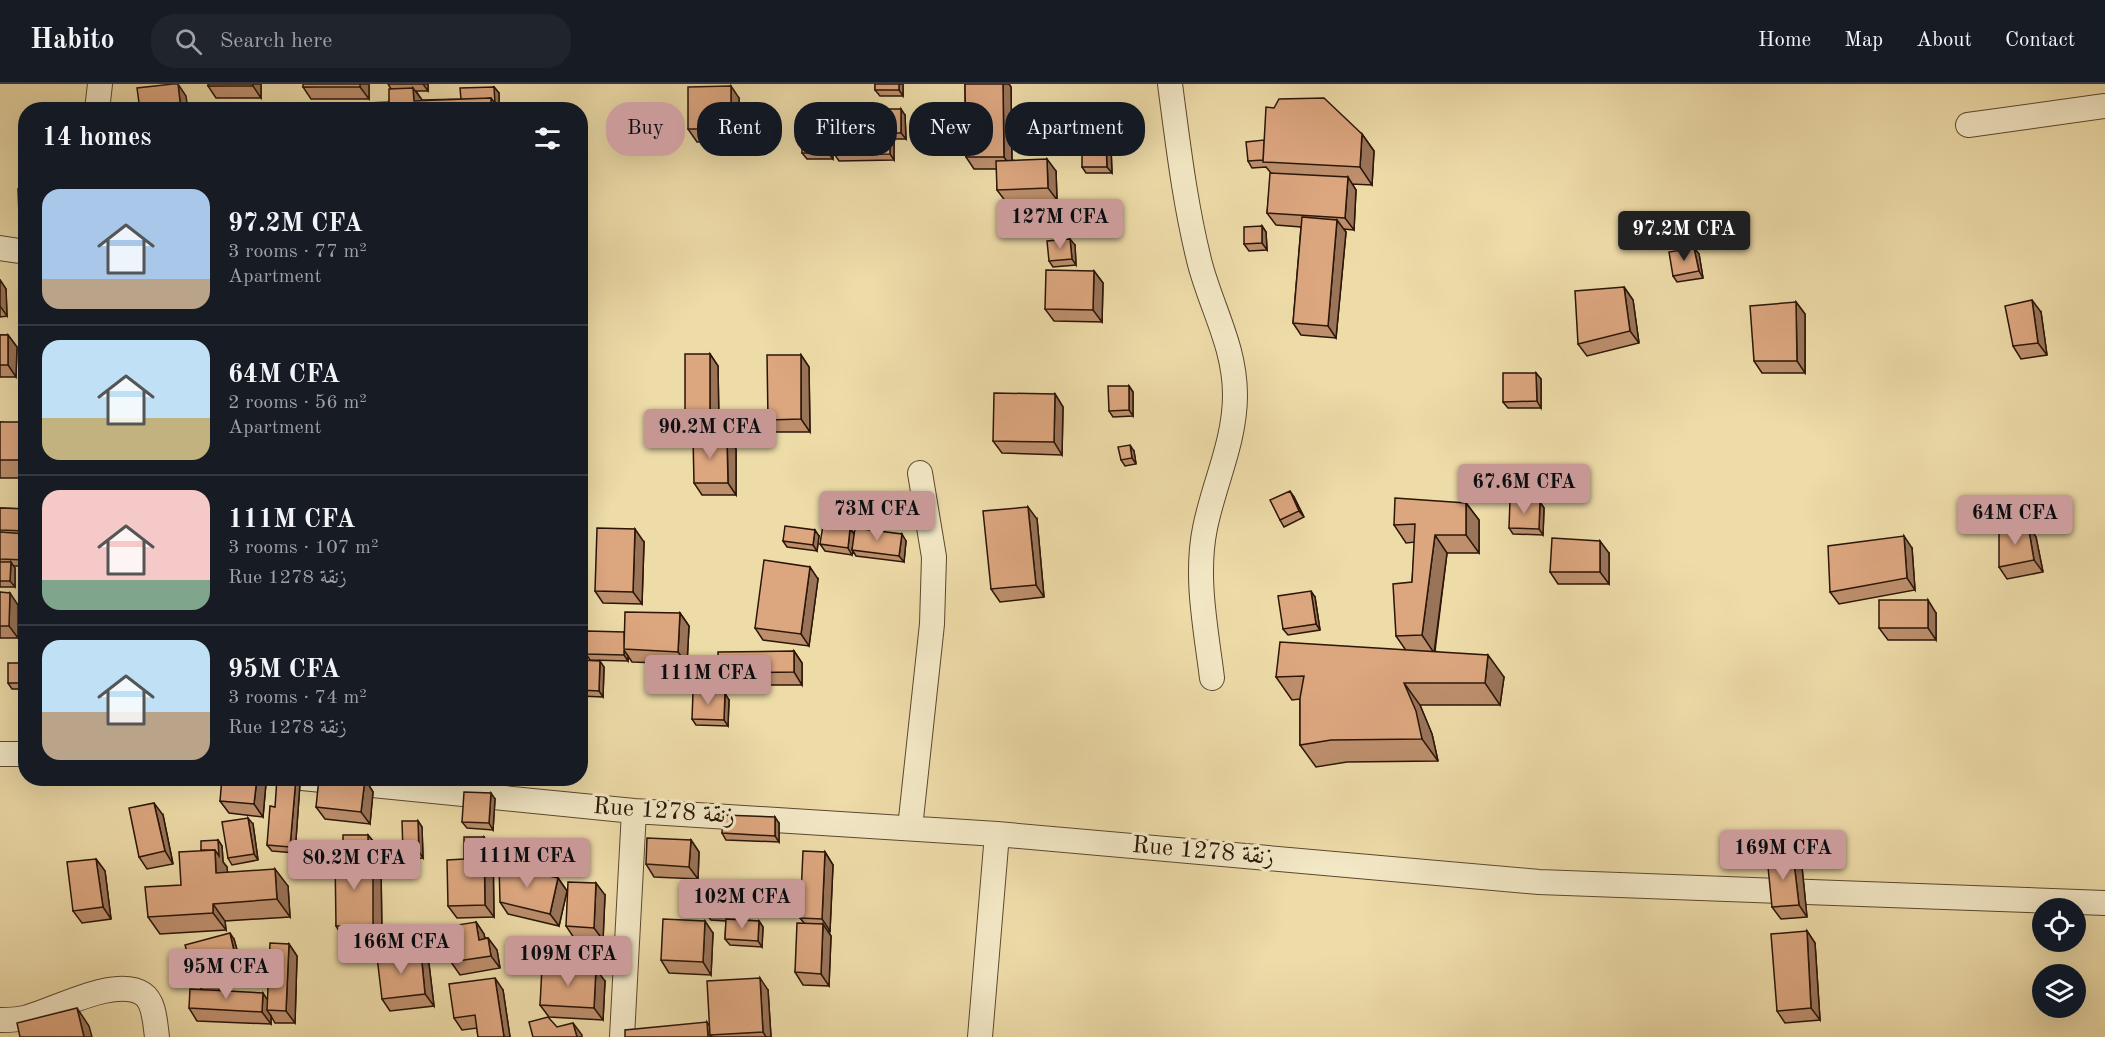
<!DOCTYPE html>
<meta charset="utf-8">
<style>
body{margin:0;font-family:"Old Standard TT",Amiri,serif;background:#20242c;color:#f1f3f6;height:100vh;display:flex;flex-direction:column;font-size:22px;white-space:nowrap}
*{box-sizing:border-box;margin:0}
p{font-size:20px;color:#9ea1a6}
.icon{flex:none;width:33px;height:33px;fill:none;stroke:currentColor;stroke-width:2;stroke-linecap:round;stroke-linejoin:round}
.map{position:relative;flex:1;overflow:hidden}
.drawer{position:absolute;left:18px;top:18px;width:570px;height:684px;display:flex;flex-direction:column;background:#171b24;border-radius:24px;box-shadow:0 6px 24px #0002}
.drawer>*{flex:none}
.hud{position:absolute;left:606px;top:18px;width:570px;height:54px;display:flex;gap:12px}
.tools{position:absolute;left:2032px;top:814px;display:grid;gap:12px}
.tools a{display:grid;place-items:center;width:54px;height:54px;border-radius:50%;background:#171b24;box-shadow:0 6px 24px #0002;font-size:30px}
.price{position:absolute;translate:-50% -51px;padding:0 14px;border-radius:6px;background:#c59692;color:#111;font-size:20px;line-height:39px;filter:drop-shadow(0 2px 3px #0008)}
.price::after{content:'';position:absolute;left:50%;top:36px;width:18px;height:14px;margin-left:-9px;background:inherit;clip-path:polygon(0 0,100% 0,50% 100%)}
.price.selected{background:#222;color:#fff}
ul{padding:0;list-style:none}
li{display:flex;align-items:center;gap:18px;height:150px;padding:0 24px}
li+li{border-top:2px solid #363941}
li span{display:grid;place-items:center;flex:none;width:168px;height:120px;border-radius:18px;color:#555}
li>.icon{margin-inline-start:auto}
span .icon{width:72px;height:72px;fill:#fffc;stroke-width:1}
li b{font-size:26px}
h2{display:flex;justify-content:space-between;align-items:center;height:72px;padding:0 24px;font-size:26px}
.chip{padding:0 21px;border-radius:24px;background:#171b24;box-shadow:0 6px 24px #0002;font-size:21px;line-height:54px}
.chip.selected{background:#c59692;color:#111}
header{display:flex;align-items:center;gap:36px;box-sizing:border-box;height:84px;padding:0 30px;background:#171b24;border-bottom:2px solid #363941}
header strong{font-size:28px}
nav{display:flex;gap:33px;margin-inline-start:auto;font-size:21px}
.search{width:420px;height:54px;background:#20242c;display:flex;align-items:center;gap:15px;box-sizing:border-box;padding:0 21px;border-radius:24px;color:#9ea1a6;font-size:22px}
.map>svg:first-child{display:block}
</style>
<header>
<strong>Habito</strong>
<div class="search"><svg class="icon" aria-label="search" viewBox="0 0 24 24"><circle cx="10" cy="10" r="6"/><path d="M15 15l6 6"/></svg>Search here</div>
<nav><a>Home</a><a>Map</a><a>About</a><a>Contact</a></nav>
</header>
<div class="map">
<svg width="2105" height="953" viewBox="0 0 2105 953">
<rect width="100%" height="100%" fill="#eddba8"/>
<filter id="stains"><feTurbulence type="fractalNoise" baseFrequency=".00333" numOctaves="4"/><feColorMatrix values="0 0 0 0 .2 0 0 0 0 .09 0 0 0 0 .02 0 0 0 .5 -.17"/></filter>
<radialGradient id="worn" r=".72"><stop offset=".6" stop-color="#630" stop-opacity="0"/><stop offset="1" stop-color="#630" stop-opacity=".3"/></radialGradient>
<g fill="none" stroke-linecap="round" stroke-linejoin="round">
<g stroke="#5c472f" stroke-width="26">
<path id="minor" d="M1170,0C1178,60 1185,121 1200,180C1212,225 1235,263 1235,311C1235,358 1214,399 1205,444C1195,493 1206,545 1212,594
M97,26L100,0
M1968,41L2105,22
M0,164L26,168
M0,670H26
M302,694L634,727L997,750L1539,798L2105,819
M910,744L932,540L934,473L920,389
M0,936C9,936 19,936 28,933C57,925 116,892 143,910C155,918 155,940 157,953
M622,953L634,727
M980,953L997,750"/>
</g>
<use href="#minor" stroke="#f3e8c6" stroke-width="24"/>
</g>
<path fill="#bd8f6d" stroke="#2b1607" stroke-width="1.5" d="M261,0V14H216L208,2Z
M369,0V15H311L303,3Z
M388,0H428V7H416L422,16L461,15L494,3L499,9V26H368L389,18L391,5Z
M875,0H903V12H880L875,6Z
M965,0H1009L1011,3L1012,76L1056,87L1057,116L1006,118L997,106V85H974L966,73Z
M739,14L740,57L697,58L688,45Z
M1100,23L1104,29L1105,48L1082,49L1078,43Z
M905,31L906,55H892L894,58V76L839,77L835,71L880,51L878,49Z
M832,50L833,75H807L802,69Z
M1362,50L1374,67L1372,101L1352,100L1356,106L1354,146L1343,145L1346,148L1336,254L1301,251L1293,239L1301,143L1276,141L1267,129L1271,89L1266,83L1252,84L1248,77Z
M1111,64L1112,89H1086L1082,83Z
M26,104V137H23L19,131Z
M1262,142L1266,148L1267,166L1249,167L1244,160Z
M1075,161L1076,181L1053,183L1049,177Z
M1694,164L1699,170L1703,194L1677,198L1673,192Z
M1094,187L1103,199L1102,238L1054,237L1045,225Z
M0,196L6,205L7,232L0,233Z
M1624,203L1633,216L1639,259L1587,272L1578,260Z
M1796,218L1805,230V289H1762L1754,277Z
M2041,228L2047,271L2021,275L2013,262Z
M0,251H8L17,263L16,293H0Z
M710,270L718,282L719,343H694L685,331Z
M801,271L809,283L810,348H776L768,336Z
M1536,289L1541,295V324H1508L1503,318Z
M1129,302L1133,308V332L1113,333L1109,327Z
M1055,310L1063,323L1062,371L1002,369L993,357Z
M0,338L26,342V394H0Z
M727,353L736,365V411H702L694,399Z
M1134,367L1136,380L1125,382L1121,376Z
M1294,413L1304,433L1284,443L1280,436Z
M1540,418L1544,424L1543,451L1513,450L1509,444Z
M1466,419L1479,436V469H1447L1435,567L1504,593L1500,621H1420L1432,650L1438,677L1347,678L1316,683L1300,661V615L1292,616L1276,593L1405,565L1396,552L1412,498L1415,458L1406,459L1394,441Z
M0,424L26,425V482H13L15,484V503H0Z
M1037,435L1044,513L1000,518L991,505Z
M2028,441L2036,453L2043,488L2007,495L1999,483Z
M850,445L854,449L906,457L904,478L856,472L853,467L852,471L825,467L820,460Z
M819,452L817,467L787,463L783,457Z
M644,458L642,520L603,519L595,507Z
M1912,464L1915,506L1839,520L1830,508Z
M1609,469V500H1558L1550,488Z
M818,495L809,562L763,556L755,544Z
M0,508L18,521V554H0Z
M1315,513L1320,546L1288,551L1283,545Z
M680,529L689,542L687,580L632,578L628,572V577L590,576L586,570L624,548Z
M1936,529V556H1888L1879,544Z
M794,567L802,579V601H727L718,589Z
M580,576L604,583L603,613L580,612Z
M26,579V605H12L8,599Z
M729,616L728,642L696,641L692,635Z
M365,695L373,708L370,740L325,735L316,723Z
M266,699L263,733L229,729L220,717Z
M300,699L295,769L272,767L267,761L275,723Z
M495,715L493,746L467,744L462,738Z
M163,731L173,780L147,785L139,773Z
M418,737L422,743L423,774L407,775L403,769Z
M779,739V758L726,756L722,749Z
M253,740L258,776L232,781L228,774Z
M368,751L373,757V772L381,784L382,854L344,855L336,842L343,772Z
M218,756L222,762L223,778L227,783V788L288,802L290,833L225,837L226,846L160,850L148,833L181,801L201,766Z
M691,756L699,768L698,795L654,793L646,780Z
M493,765L494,833L457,834L448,822L464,775Z
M825,768L833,781L830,847H828L831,852L829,902L803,901L795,888L804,839L800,834Z
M96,775L105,787L111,835L82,839L73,827Z
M1802,783L1807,833L1781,835L1772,823Z
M558,794L567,807L559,842L508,830L500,818Z
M605,811L603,856L574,854L566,842Z
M739,820L738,836L759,837L763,843L762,863L730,861L725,855L726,837L711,836L706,830Z
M476,838L484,850L485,854H488L497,866L500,884L460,891L451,878Z
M1807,847L1815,859L1820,936L1785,939L1777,927Z
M713,849L711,891L669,889L661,876Z
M234,855L240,877L195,889L191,883Z
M289,860L297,872L295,939H275L271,932V940L197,937L189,924L202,906L199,901L225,887L230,893V906H218L267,915Z
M421,868L429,880L434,922L390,927L382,915Z
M605,897L603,936L549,933L540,921Z
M503,906L510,953H478L477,944L462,946L454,934Z
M768,906L771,953H625L710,942Z"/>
<path fill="#9a7459" stroke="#2b1607" stroke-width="1.5" d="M178,0L186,12L188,26H181Z
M253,0H261V14L253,2Z
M360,0H369V15L360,3Z
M423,0H428V7Z
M899,0H903V12L899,6Z
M1003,0H1009L1011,3L1012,85L1004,73Z
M731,2L739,14L740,57L731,45Z
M494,3L499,9V26H491V14Z
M413,4L422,16V26L414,17Z
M1100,23L1104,29L1105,48L1101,42Z
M901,25L905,31L906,55L901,49Z
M828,44L832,50L833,75L828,69Z
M1362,50L1374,67L1372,101L1360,83Z
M890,51L894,58V76L890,70Z
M1106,58L1111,64L1112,89L1107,83Z
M1047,75L1056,87L1057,116L1048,104Z
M1348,93L1356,106L1354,146L1345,134Z
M1337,136L1346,148L1336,254L1328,242Z
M1262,142L1266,148L1267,166L1262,159Z
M1070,155L1075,161L1076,181L1072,175Z
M1694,164L1699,170L1703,194L1699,187Z
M1094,187L1103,199L1102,238L1093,226Z
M0,196L6,205L7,232L0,222Z
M1624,203L1633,216L1639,259L1630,247Z
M2032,216L2041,228L2047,271L2038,259Z
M1796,218L1805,230V289L1797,277Z
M8,251L17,263L16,293L8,281Z
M710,270L718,282L719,343L710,331Z
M801,271L809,283L810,348L801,335Z
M1536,289L1541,295V324L1537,317Z
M1129,302L1133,308V332L1129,326Z
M1055,310L1063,323L1062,371L1054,358Z
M22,338L26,342V382L22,376Z
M727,353L736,365V411L728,399Z
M1130,361L1134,367L1136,380L1132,374Z
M1290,407L1294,413L1304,433L1299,427Z
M1540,418L1544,424L1543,451L1539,445Z
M1466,419L1479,436V469L1466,451Z
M1028,423L1037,435L1044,513L1036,501Z
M2028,441L2036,453L2043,488L2034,476Z
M635,445L644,458L642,520L633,508Z
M850,445L855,451L852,466L853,467L852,471L848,464Z
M815,446L819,452L817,467L813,461Z
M902,450L906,457L904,478L899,472Z
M1435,451L1447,469L1434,569L1422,551Z
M1904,452L1912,464L1915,506L1907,494Z
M1600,457L1609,469V500L1600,488Z
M11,478L15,484V503L10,497Z
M810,483L818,495L809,562L801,550Z
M1311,507L1315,513L1320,546L1316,540Z
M10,509L18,521V554L9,542Z
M1928,516L1936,529V556L1928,544Z
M680,529L689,542L687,580L678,568Z
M624,566L628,572V577L624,571Z
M794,567L802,579V601L794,588Z
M1488,571L1504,593L1500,621L1485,599Z
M600,577L604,583L603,613L599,607Z
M1404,599L1420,621L1432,650L1438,677L1422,655Z
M725,609L729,616L728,642L724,636Z
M257,694H263L266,699L263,733L254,720Z
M296,694H298L300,699L295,769L290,763Z
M365,695L373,708L370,740L361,728Z
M491,709L495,715L493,746L489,739Z
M154,719L163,731L173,780L165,767Z
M775,733L779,739V758L775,752Z
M248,734L253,740L258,776L254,770Z
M418,737L422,743L423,774L419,768Z
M368,751L373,757V772L381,784L382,854L373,842L368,772Z
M484,753L493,765L494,833L485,821Z
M218,756L222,762L223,778L227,783L229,807L216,789L215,766Z
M691,756L699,768L698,795L689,783Z
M825,768L833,781L830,847L822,835Z
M1793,770L1802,783L1807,833L1799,821Z
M96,775L105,787L111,835L103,823Z
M275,785L288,802L290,833L277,815Z
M558,794L567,807L559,842L550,830Z
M596,799L605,811L603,856L594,844Z
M734,814L739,820L738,837L733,831Z
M213,820L225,837L226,846L213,829Z
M705,837L713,849L711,891L703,878Z
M759,837L763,843L762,863L758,857Z
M476,838L484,850L487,868L479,856Z
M823,840L831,852L829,902L821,890Z
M1807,847L1815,859L1820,936L1811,924Z
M230,849L234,855L240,877L235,871Z
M488,854L497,866L500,884L491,872Z
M289,860L297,872L295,939L286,927Z
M421,868L429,880L434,922L425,910Z
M596,885L605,897L603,936L594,924Z
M225,887L230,893V906L226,900Z
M495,894L503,906L510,953H504Z
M760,894L768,906L771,953H766L763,948Z
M263,909L271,921L267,926L271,932V940L262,928Z
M77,924L89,942L92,953H84Z
M707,938L715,950L710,951L712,953H708Z
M573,939L582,951V953H577Z"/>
<path fill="#dca67f" stroke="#2b1607" stroke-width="1.5" d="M173,0H178L181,26H140L137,4Z
M208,0H253V2H208Z
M303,0H360V3H303Z
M875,0H899V6H875Z
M965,0H1003L1004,73H966Z
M731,2V45H688V3Z
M494,3L495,19L491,14L461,15L460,4Z
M413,4L414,17L491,14V26H368V19L389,18V5Z
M1324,14L1362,50L1360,83L1263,78L1266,23L1274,24L1279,15Z
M1100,23L1101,42L1078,43L1077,24Z
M877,25H901V49H878Z
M828,44V69H802V45Z
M890,51V70L835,71V52Z
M1264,56L1263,76L1248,77L1246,58Z
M1106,58L1107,83H1082V59Z
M1047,75L1048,104L997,106L996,77Z
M1270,89L1348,93L1345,134L1267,129Z
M26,104V131H19L18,105Z
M1302,133L1337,136L1328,242L1293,239Z
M1262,142V159L1244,160V143Z
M1070,155L1072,175L1049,177L1047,157Z
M1694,164L1699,187L1673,192L1669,168Z
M1046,186L1094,187L1093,226L1045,225Z
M1624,203L1630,247L1578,260L1575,207Z
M2032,216L2038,259L2013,262L2005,222Z
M1796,218L1797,277H1754L1750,222Z
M0,251H8V281H0Z
M685,270H710V331H685Z
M767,271H801V335L768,336Z
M1503,289H1536L1537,317L1503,318Z
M1108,302H1129V326L1109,327Z
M994,309L1055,310L1054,358L993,357Z
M0,338H22V376H0Z
M693,353H727L728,399H694Z
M1130,361L1132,374L1121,376L1118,363Z
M1290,407L1299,427L1280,436L1270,416Z
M1395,414L1466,419V451H1435L1422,551L1396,552L1393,500L1412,498L1415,440L1394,441Z
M1510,416L1540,418L1539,445L1509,444Z
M1028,423L1036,501L991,505L983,427Z
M0,424L26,425V447L0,446Z
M823,441L850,445L848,464L820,460Z
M2028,441L2034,476L1999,483V445Z
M785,442L815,446L813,461L783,457Z
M597,444L635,445L633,508L595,507Z
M855,444L902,450L899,472L852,466Z
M0,448L26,450V476L0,475Z
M1904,452L1907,494L1830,508L1828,462Z
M1552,454L1600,457V488H1550Z
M764,476L810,483L801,550L755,544Z
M0,478H11L10,497H0Z
M1311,507L1316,540L1283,545L1278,512Z
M0,508L10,509L9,542H0Z
M1879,516H1928V544H1879Z
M625,528L680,529L678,568L624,565Z
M587,547L624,548V571L586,570Z
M1280,558L1488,571L1485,599H1404L1416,627L1422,655L1331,656L1300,661V614L1304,592L1276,593Z
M794,567V588L718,589V568Z
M580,576L600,577L599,607L580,606Z
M8,579H26V599H8Z
M693,608L725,609L724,636L692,635Z
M222,694H257L254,720L220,717Z
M277,694H296L290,763L267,761L270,722L275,723Z
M319,694L365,695L361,728L316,723Z
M464,708L491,709L489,739L462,738Z
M154,719L165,767L139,773L129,724Z
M723,731L775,733V752L722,749Z
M248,734L254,770L228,774L222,738Z
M402,737H418L419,768L403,769Z
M343,751H368V772H343Z
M464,753H484L485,821L448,822L447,776L464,775Z
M647,754L691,756L689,783L646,780Z
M218,756L219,772L215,766H201V757Z
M215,766L216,789L275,785L277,815L213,820V829L148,833L145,803L181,801L179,768Z
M803,767L825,768L822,835L800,834Z
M1793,770L1799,821L1772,823L1767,773Z
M335,772H373V842H336Z
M96,775L103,823L73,827L67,778Z
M499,780L558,794L550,830L500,818Z
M568,798L596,799L594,844L566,842Z
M707,813L734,814L733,831L706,830Z
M663,835L705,837L703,878L661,876Z
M726,835L759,837L758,857L725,855Z
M476,838L479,856L488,854L491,872L451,878L445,843Z
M797,839L823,840L821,890L795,888Z
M1807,847L1811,924L1777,927L1771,850Z
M230,849L235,871L191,883L185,861Z
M270,859L289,860L286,927L267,926Z
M421,868L425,910L382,915L377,873Z
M542,883L596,885L594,924L540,921Z
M225,887L226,900L199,901V889Z
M495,894L504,953H478L475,931L454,934L449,900Z
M760,894L763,948L710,951L707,897Z
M190,905L263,909L262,928L189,924Z
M77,924L84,953H20L17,939Z
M548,933L557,943L573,939L577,953H533L529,938Z
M707,938L708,953H625V946Z"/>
<g text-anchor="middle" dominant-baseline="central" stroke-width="6" stroke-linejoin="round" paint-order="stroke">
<g font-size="24" fill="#2b1607" stroke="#f3e8c6">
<text transform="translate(664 728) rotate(4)">Rue 1278 زنقة</text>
<text transform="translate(1203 768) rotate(5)">Rue 1278 زنقة</text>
</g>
</g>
<rect width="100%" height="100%" filter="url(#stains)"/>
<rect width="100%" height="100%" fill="url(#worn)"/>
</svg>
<div class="tools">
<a><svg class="icon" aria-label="locate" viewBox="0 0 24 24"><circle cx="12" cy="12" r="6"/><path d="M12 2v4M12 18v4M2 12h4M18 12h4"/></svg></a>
<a><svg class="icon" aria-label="layers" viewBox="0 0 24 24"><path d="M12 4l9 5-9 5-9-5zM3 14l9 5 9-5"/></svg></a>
</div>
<b class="price" style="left:1060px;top:166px">127M CFA</b>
<b class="price selected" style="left:1684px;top:178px">97.2M CFA</b>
<b class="price" style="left:710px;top:376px">90.2M CFA</b>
<b class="price" style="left:1524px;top:431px">67.6M CFA</b>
<b class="price" style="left:877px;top:458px">73M CFA</b>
<b class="price" style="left:2015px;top:462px">64M CFA</b>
<b class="price" style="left:708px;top:622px">111M CFA</b>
<b class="price" style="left:1783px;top:797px">169M CFA</b>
<b class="price" style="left:527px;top:805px">111M CFA</b>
<b class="price" style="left:354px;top:807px">80.2M CFA</b>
<b class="price" style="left:742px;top:846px">102M CFA</b>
<b class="price" style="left:401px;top:891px">166M CFA</b>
<b class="price" style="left:568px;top:903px">109M CFA</b>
<b class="price" style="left:226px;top:916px">95M CFA</b>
<div class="hud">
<a class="chip selected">Buy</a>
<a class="chip">Rent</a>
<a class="chip">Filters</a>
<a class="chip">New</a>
<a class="chip">Apartment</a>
</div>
<section class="drawer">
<h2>14 homes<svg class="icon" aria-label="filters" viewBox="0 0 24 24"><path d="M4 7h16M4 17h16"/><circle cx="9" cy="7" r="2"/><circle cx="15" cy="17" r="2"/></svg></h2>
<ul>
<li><span style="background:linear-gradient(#a9c7e8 75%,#b9a48a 0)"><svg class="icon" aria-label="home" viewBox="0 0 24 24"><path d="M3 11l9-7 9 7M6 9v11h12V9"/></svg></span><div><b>97.2M CFA</b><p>3 rooms · 77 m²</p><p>Apartment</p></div></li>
<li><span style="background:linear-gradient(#bfe0f5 65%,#c2b280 0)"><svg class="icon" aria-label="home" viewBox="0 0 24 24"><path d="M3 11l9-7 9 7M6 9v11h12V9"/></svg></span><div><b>64M CFA</b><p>2 rooms · 56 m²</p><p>Apartment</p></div></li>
<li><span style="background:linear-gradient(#f6c9c9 75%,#7fa58c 0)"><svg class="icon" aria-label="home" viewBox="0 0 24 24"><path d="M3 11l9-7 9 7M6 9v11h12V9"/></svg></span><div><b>111M CFA</b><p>3 rooms · 107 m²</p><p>Rue 1278 زنقة</p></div></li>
<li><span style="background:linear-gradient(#bfe0f5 60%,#b9a48a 0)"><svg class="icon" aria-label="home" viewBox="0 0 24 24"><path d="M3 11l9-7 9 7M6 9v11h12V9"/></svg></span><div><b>95M CFA</b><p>3 rooms · 74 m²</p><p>Rue 1278 زنقة</p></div></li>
</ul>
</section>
</div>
